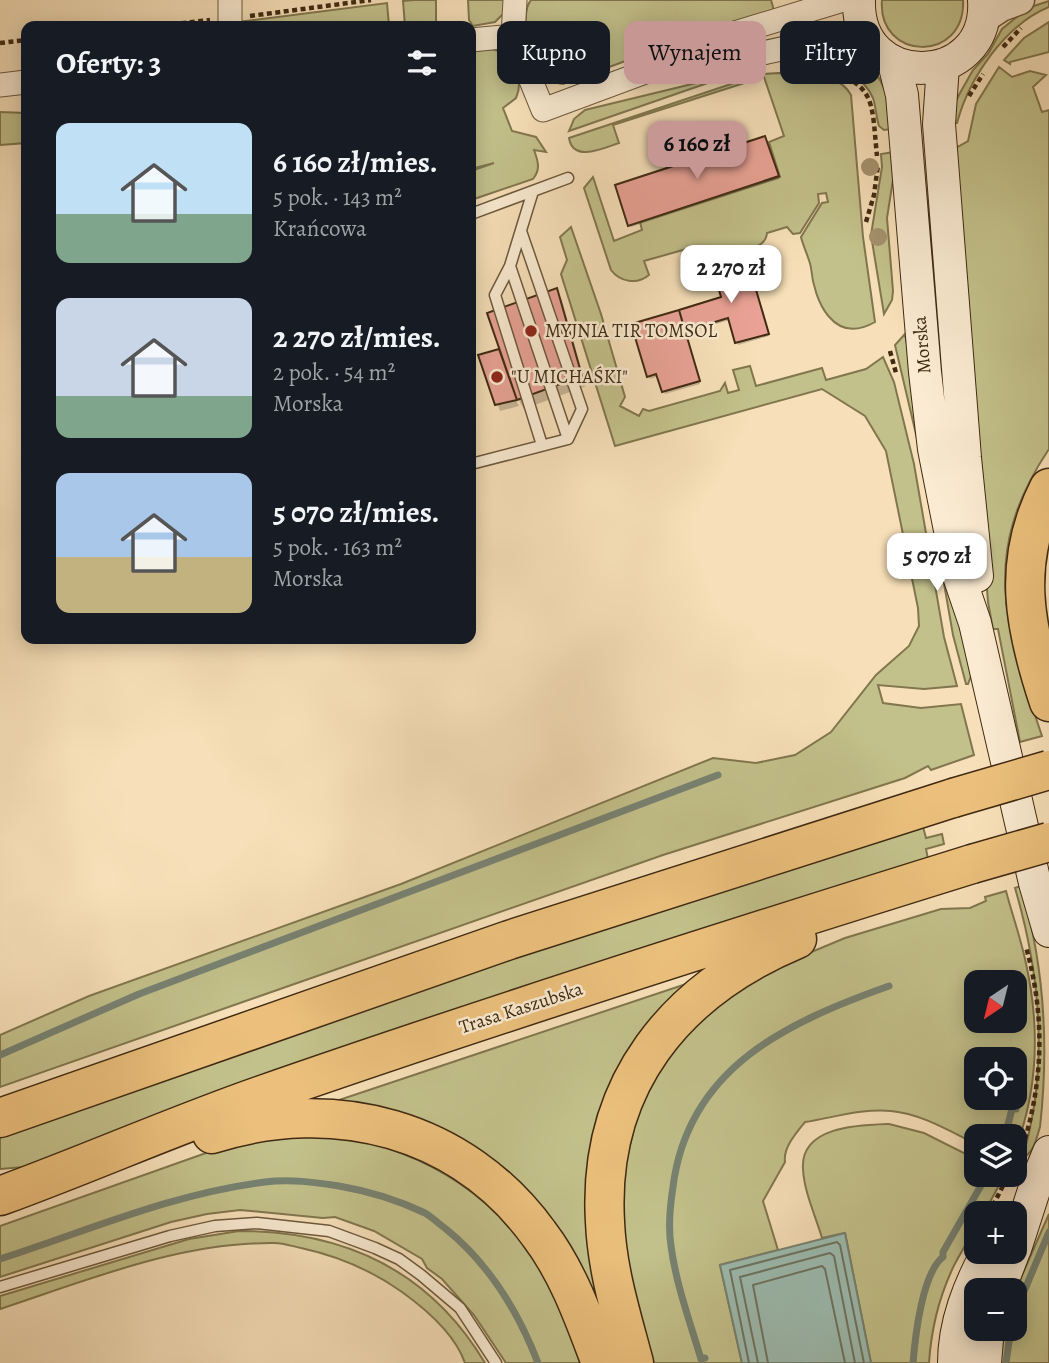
<!DOCTYPE html>
<html lang="pl">
<meta charset="utf-8">
<style>
body{margin:0;font-family:Alegreya,serif;background:#242831;color:#f1f3f6;height:100vh;display:flex;flex-direction:column;font-size:26px;white-space:nowrap}
*{box-sizing:border-box;margin:0}
p{font-size:23px;color:#9ea1a6}
.icon{flex:none;width:38px;height:38px;fill:none;stroke:currentColor;stroke-width:2;stroke-linecap:round;stroke-linejoin:round}
.map{position:relative;flex:1;overflow:hidden}
.details{position:absolute;left:21px;top:21px;width:455px;height:623px;display:flex;flex-direction:column;background:#171b24;border-radius:14px;box-shadow:0 4px 18px #0003}
.details>*{flex:none}
.guide{position:absolute;left:497px;top:21px;width:446px;height:63px;display:flex;gap:14px}
.needle{width:46px;rotate:215deg}
.buttons{position:absolute;left:964px;top:970px;display:grid;gap:14px}
.buttons a{display:grid;place-items:center;width:63px;height:63px;border-radius:14px;background:#171b24;box-shadow:0 4px 18px #0003;font-size:35px}
.price{position:absolute;translate:-50% -60px;padding:0 16px;border-radius:14px;background:#fff;color:#222;font-size:23px;line-height:46px;filter:drop-shadow(0 2px 4px #0008)}
.price::after{content:'';position:absolute;left:50%;top:42px;width:21px;height:16px;margin-left:-10px;background:inherit;clip-path:polygon(0 0,100% 0,50% 100%)}
.price.on{background:#c59692;color:#111}
ul{padding:0;list-style:none}
li{display:flex;align-items:center;gap:21px;height:175px;padding:0 35px}
li span{display:grid;place-items:center;flex:none;width:196px;height:140px;border-radius:14px;color:#555}
li>.icon{margin-inline-start:auto}
span .icon{width:84px;height:84px;fill:#fffc;stroke-width:1}
li b{font-size:30px}
h2{display:flex;justify-content:space-between;align-items:center;height:84px;padding:0 35px;font-size:30px}
.pill{padding:0 24px;border-radius:14px;background:#171b24;box-shadow:0 4px 18px #0003;font-size:24px;line-height:63px}
.pill.on{background:#c59692;color:#111}
.map>svg:first-child{display:block}
</style>
<div class="map">
<svg width="1049" height="1363" viewBox="0 0 1049 1363">
<rect width="100%" height="100%" fill="#f7e0b9"/>
<filter id="stains"><feTurbulence type="fractalNoise" baseFrequency=".00286" numOctaves="4"/><feColorMatrix values="0 0 0 0 .2 0 0 0 0 .09 0 0 0 0 .02 0 0 0 .5 -.17"/></filter>
<radialGradient id="worn" r=".72"><stop offset=".6" stop-color="#630" stop-opacity="0"/><stop offset="1" stop-color="#630" stop-opacity=".3"/></radialGradient>
<path fill="#c3c18b" stroke="#81764e" stroke-width="2" fill-rule="evenodd" d="M414,0H436V26H405L403,1Z
M468,0H505L503,14L495,22L473,26L469,20Z
M531,0H771L775,14L707,31L563,84C555,83 548,81 542,75C529,63 519,14 531,0Z
M882,0H963C966,64 877,61 882,0Z
M1049,1V7C1005,25 969,78 957,123H953L956,101L960,93L973,70L988,54L1002,29L1028,8Z
M387,3L389,26H238V22Z
M1049,22V52L1010,62V64L1004,60L1024,38Z
M492,49C512,54 525,78 516,98L503,108L512,131L536,137L546,152L534,150C538,161 541,169 533,179L471,200V171L494,163L471,169V51Z
M831,50C880,59 887,85 892,129L884,130L879,126C876,117 876,107 873,98C863,74 835,67 812,60L809,56Z
M999,67L1012,77L1030,71L1046,75L1033,87L1042,112L1049,110V449C979,553 1005,627 1042,736L1020,742L998,629H993L988,602L954,149L968,141L976,104Z
M779,73C803,79 838,70 851,95L863,237L875,322C833,346 814,300 811,268C810,260 803,246 801,237L822,203L828,202L826,193L818,194L819,203L800,233L793,234L787,227L767,233C766,250 740,251 726,255L723,248L714,251L715,258L698,263L690,248L644,261L649,275C637,285 620,282 611,270L584,188L593,177L614,241L642,230L640,222L780,177L769,142L784,136L763,74Z
M725,76V77L569,131L574,119L585,110Z
M755,76L754,80L613,125L619,143C604,148 573,163 569,138Z
M0,112L26,113V143L0,145Z
M894,152L895,167L887,218L893,291L892,300L884,314L871,235L882,167L881,154Z
M571,227L601,314L625,397L620,406L639,416L643,409L649,411L720,391L725,383L728,393L739,390L733,370L750,366L756,386L822,368L826,380L866,369L883,357L894,382L914,464L944,637L957,686L924,689L878,685L883,703L921,708L961,704L974,755L931,770L928,766L905,778L663,855L0,1087V1035L89,996L401,884L713,758L756,763L795,755L831,732L876,675L909,646L919,626L918,608L886,451L865,416L822,389L615,446L561,274L567,260L560,237Z
M905,334L971,676L968,684H966L953,635L923,464L895,345Z
M922,823L926,838L942,834L944,844L926,849L929,864L24,1167L0,1169V1134L184,1068Z
M1021,886C1044,964 1049,1047 1040,1127C1036,1140 1034,1152 1022,1159C1049,1070 1041,977 1015,888Z
M1006,891C1012,914 1020,936 1025,959C1040,1024 1039,1088 1015,1150V1136H976V1144C949,1131 922,1114 891,1111C863,1108 832,1118 805,1122C796,1133 783,1148 785,1162L763,1201L778,1250L720,1265L742,1363H654L632,1294L622,1236L624,1171L637,1115L651,1085L667,1059L708,1010L773,968L845,938L941,909L970,908L986,901L985,897ZM976,982H1015V1020H976ZM976,1059H1015V1097H976Z
M689,983L588,1174L587,1238L612,1338L446,1131L392,1111L339,1100Z
M889,1124L924,1133L976,1159V1174H1001L1003,1178L984,1213H976C976,1235 959,1252 951,1272C938,1301 931,1332 929,1363H871L845,1233L822,1238C816,1217 804,1192 803,1169C800,1126 859,1125 889,1124Z
M307,1136C329,1137 350,1138 371,1142C381,1145 391,1149 401,1153C456,1174 499,1208 533,1256C555,1287 568,1327 580,1363H506L474,1315L442,1279L427,1268L422,1259L374,1231L335,1217L323,1218L240,1210L207,1214L171,1222L0,1277V1226L206,1153L242,1143Z
M1049,1214V1363H1000L1003,1328H1015V1291Z
M239,1231C344,1231 430,1271 485,1363H465C455,1334 427,1310 402,1292C371,1270 338,1256 301,1248C292,1246 283,1243 274,1243C180,1242 88,1280 0,1309V1296L189,1239Z"/>
<path fill="#9dbdb2" stroke="#778272" stroke-width="2" d="M845,1233L871,1363H742L720,1265Z"/>
<path fill="#0003" d="M766,140L779,179L631,227L629,225Z
M747,263L769,336L738,345L730,320L685,333L700,384L665,394L659,376L650,379L649,377L634,326L723,298Z
M556,290L562,300L586,386L524,409L518,399L516,400L519,406L500,411L481,356L501,350Z"/>
<g fill="none" stroke-linecap="round" stroke-linejoin="round">
<path stroke="#6e7462" stroke-width="2" d="M749,1363L730,1270L837,1242L840,1245L864,1363
M758,1363L740,1277L830,1253L834,1256L855,1363
M768,1363L753,1285L822,1266L825,1269L845,1363"/>
<path stroke="#778272" stroke-width="7" d="M0,1055L139,994L718,775
M1005,1136L1012,1109H1016
M0,1259C87,1231 174,1193 265,1182C290,1179 314,1182 339,1186C368,1191 398,1200 425,1213C432,1217 439,1224 446,1229C489,1264 518,1311 538,1363
M1015,1313L1049,1232
M705,1358L701,1359C690,1322 676,1284 671,1246C668,1227 670,1206 673,1187C688,1067 788,1022 889,986
M913,1363C915,1338 922,1273 943,1257V1252L987,1175
M1006,1363L1011,1328"/>
</g>
<path fill="#e9a295" stroke="#3f2a12" stroke-width="2" d="M765,136L779,176L628,226L615,185Z
M747,259L769,334L735,343L728,318L685,331L679,310L721,297L713,269Z
M557,288L582,376L517,400L487,313Z
M679,310L700,381L662,392L656,374L647,377L631,324Z
M499,349L517,400L495,405L478,355Z"/>
<g fill="none" stroke-linecap="round" stroke-linejoin="round">
<g stroke="#6d583c" stroke-width="13">
<path id="service" d="M471,214L568,178
M521,231L582,409L568,439
M510,266L495,295L542,445
M471,464L568,439L510,266L533,191
M0,1287L170,1236L215,1226L257,1223L329,1231L375,1248L399,1259L421,1275L460,1308L496,1363"/>
</g>
<g stroke="#6d583c" stroke-width="25">
<path id="minor" d="M230,0V26
M515,0L513,36L543,110L656,68L702,43L843,0
M471,40L513,36
M663,67L713,64L835,37L869,40
M0,85L26,82"/>
</g>
<g stroke="#6d583c" stroke-width="31">
<path id="tertiary" d="M983,19L1001,7L1020,0"/>
</g>
<g stroke="#3f2a12" stroke-width="34">
<path id="secondary" d="M859,0C856,92 990,89 984,0
M894,63L902,95L925,372L934,449L959,576L975,623L1035,883L1049,931
M943,65L939,124L965,458L977,576
M1015,1249L1037,1181L1049,1152
M999,1290L1014,1251
M954,1363C954,1323 969,1286 988,1251
M985,1363L988,1328"/>
</g>
<g stroke="#3f2a12" stroke-width="41">
<path id="motorway" d="M1049,488C1011,562 1024,627 1049,702
M0,1118L509,940L953,798
M212,1134C334,1095 462,1128 539,1234C568,1272 584,1318 601,1363
M0,1196C88,1164 173,1126 262,1095C497,1013 734,938 972,864
M634,1363C622,1317 607,1271 605,1222C597,1085 675,990 797,939"/>
</g>
<path stroke="#3f2a12" stroke-width="4.5" stroke-dasharray="5 3.5" stroke-linecap="butt" d="M250,16L371,0
M156,26L210,20
M0,43L26,40
M1003,47L1021,28
M815,65C877,85 871,97 877,156
M969,96L983,74
M866,222L874,195L878,165
M890,351L896,373
M1025,1139C1044,1075 1044,1011 1026,947
M989,1213L1007,1178"/>
<use href="#service" stroke="#faebd2" stroke-width="10"/>
<use href="#minor" stroke="#faebd2" stroke-width="23"/>
<use href="#tertiary" stroke="#faebd2" stroke-width="28"/>
<use href="#secondary" stroke="#faebd2" stroke-width="32"/>
<use href="#motorway" stroke="#ecc07c" stroke-width="38"/>
<g stroke="#3f2a12" stroke-width="41" stroke-linecap="butt">
<path id="motorway-bridge" d="M953,798L1049,770
M972,864L1049,842"/>
</g>
<use href="#motorway-bridge" stroke="#ecc07c" stroke-width="38"/>
</g>
<g fill="#a4916e">
<circle cx="870" cy="167" r="9"/>
<circle cx="878" cy="237" r="9"/>
</g>
<g fill="#8f2418" stroke="#faebd2" stroke-width="2.5">
<circle cx="531" cy="331" r="7"/>
<circle cx="497" cy="377" r="7"/>
</g>
<g text-anchor="middle" dominant-baseline="central" stroke-width="5" stroke-linejoin="round" paint-order="stroke">
<g font-size="19" fill="#3f2a12" stroke="#faebd2" text-anchor="start">
<text x="545" y="331">MYJNIA TIR TOMSOL</text>
<text x="511" y="377">"U MICHAŚKI"</text>
</g>
<g font-size="19" fill="#3f2a12" stroke="#faebd2">
<text transform="translate(922 345) rotate(-95)">Morska</text>
<text transform="translate(521 1008) rotate(-18)">Trasa Kaszubska</text>
</g>
</g>
<rect width="100%" height="100%" filter="url(#stains)"/>
<rect width="100%" height="100%" fill="url(#worn)"/>
</svg>
<div class="buttons">
<a><svg class="needle" viewBox="-14 -14 28 28"><path d="M0-13l5 13h-10z" fill="#e53935"/><path d="M0 13l5-13h-10z" fill="#9ea1a6"/></svg></a>
<a><svg class="icon" aria-label="locate" viewBox="0 0 24 24"><circle cx="12" cy="12" r="6"/><path d="M12 2v4M12 18v4M2 12h4M18 12h4"/></svg></a>
<a><svg class="icon" aria-label="layers" viewBox="0 0 24 24"><path d="M12 4l9 5-9 5-9-5zM3 14l9 5 9-5"/></svg></a>
<a>+</a>
<a>−</a>
</div>
<b class="price on" style="left:697px;top:181px">6 160 zł</b>
<b class="price" style="left:731px;top:305px">2 270 zł</b>
<b class="price" style="left:937px;top:593px">5 070 zł</b>
<div class="guide">
<a class="pill">Kupno</a>
<a class="pill on">Wynajem</a>
<a class="pill">Filtry</a>
</div>
<section class="details">
<h2>Oferty: 3<svg class="icon" aria-label="filters" viewBox="0 0 24 24"><path d="M4 7h16M4 17h16"/><circle cx="9" cy="7" r="2"/><circle cx="15" cy="17" r="2"/></svg></h2>
<ul>
<li><span style="background:linear-gradient(#bfe0f5 65%,#7fa58c 0)"><svg class="icon" aria-label="home" viewBox="0 0 24 24"><path d="M3 11l9-7 9 7M6 9v11h12V9"/></svg></span><div><b>6 160 zł/mies.</b><p>5 pok. · 143 m²</p><p>Krańcowa</p></div></li>
<li><span style="background:linear-gradient(#c9d6e8 70%,#7fa58c 0)"><svg class="icon" aria-label="home" viewBox="0 0 24 24"><path d="M3 11l9-7 9 7M6 9v11h12V9"/></svg></span><div><b>2 270 zł/mies.</b><p>2 pok. · 54 m²</p><p>Morska</p></div></li>
<li><span style="background:linear-gradient(#a9c7e8 60%,#c2b280 0)"><svg class="icon" aria-label="home" viewBox="0 0 24 24"><path d="M3 11l9-7 9 7M6 9v11h12V9"/></svg></span><div><b>5 070 zł/mies.</b><p>5 pok. · 163 m²</p><p>Morska</p></div></li>
</ul>
</section>
</div>
